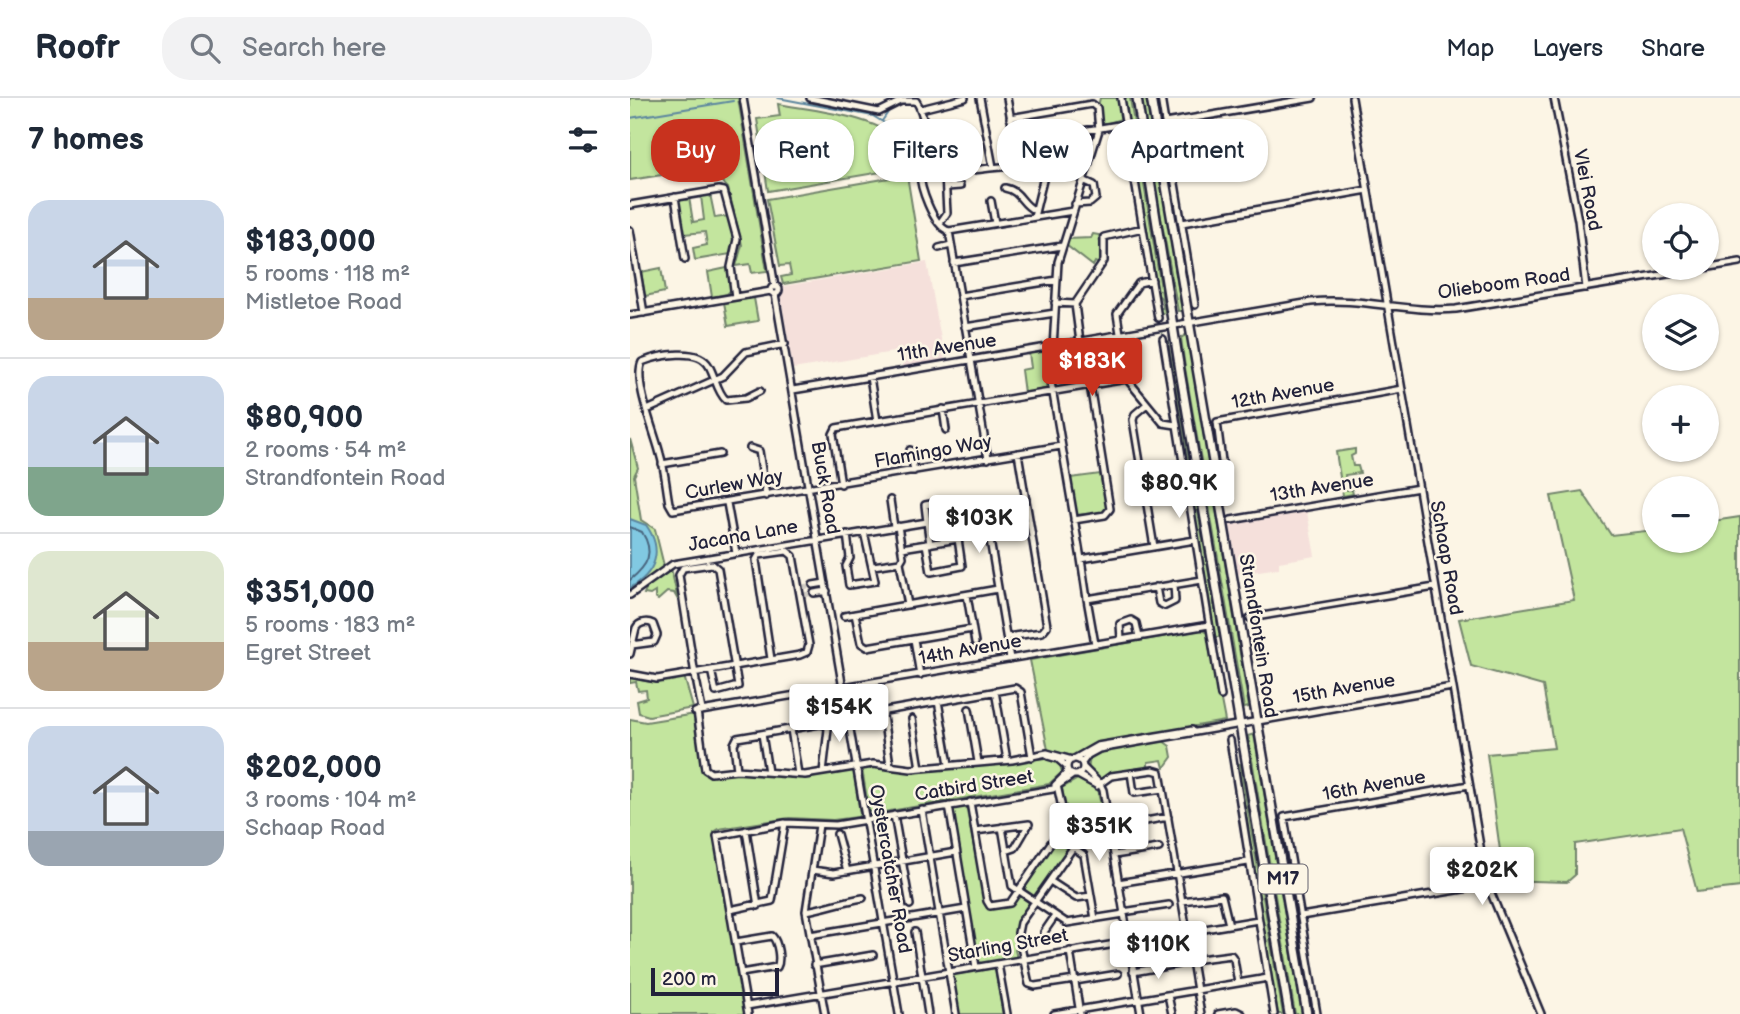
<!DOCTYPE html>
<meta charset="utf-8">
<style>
body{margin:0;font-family:"Balsamiq Sans",sans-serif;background:#f2f2f3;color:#1f2937;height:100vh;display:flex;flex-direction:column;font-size:26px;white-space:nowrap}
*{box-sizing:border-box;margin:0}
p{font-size:23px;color:#747a83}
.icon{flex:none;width:38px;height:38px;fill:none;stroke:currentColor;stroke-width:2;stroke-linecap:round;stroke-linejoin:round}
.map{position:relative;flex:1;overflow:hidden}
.side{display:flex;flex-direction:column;background:#fff;width:630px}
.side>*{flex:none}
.guide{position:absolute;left:21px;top:21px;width:665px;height:63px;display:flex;gap:14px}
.fabs{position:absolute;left:1012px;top:105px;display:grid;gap:14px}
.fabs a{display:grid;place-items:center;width:77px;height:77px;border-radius:50%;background:#fff;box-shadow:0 2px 5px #0004;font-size:35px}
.scale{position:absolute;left:21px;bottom:18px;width:128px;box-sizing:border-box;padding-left:7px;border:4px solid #22223b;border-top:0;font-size:19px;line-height:24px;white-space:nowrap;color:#22223b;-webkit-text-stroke:5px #fcf5e5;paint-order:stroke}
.price{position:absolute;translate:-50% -60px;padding:0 16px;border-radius:7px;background:#fff;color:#222;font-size:23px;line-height:46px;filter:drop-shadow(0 2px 4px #0008)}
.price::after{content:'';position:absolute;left:50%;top:42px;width:21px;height:16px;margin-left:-10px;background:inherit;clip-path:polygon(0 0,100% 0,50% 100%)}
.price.current{background:#c8321e;color:#fff}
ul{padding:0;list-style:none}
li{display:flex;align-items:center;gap:21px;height:175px;padding:0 28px}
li+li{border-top:2px solid #e0e1e3}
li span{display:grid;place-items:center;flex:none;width:196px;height:140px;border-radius:21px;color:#555}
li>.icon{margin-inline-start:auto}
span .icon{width:84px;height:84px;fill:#fffc;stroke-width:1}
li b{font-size:30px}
h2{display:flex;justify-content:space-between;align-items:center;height:84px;padding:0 28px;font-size:30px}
.pill{padding:0 24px;border-radius:28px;background:#fff;box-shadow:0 2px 5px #0004;font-size:24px;line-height:63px}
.pill.current{background:#c8321e;color:#fff}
header{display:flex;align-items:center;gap:42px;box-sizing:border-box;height:98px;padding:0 35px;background:#fff;border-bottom:2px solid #e0e1e3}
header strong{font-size:33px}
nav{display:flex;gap:38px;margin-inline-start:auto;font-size:24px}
.search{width:490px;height:63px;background:#f2f2f3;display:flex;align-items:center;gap:18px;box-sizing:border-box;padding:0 24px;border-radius:28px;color:#747a83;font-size:26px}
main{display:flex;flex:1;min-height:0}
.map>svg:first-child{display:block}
</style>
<header>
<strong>Roofr</strong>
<div class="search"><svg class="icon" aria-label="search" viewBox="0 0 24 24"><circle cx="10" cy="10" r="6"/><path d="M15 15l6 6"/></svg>Search here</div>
<nav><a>Map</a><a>Layers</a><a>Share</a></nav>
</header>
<main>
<section class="side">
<h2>7 homes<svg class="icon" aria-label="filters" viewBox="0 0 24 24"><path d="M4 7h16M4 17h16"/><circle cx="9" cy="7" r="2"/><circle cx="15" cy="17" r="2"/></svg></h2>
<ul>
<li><span style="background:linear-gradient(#c9d6e8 70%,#b9a48a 0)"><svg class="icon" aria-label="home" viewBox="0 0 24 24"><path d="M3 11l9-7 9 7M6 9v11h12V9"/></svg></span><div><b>$183,000</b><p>5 rooms · 118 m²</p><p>Mistletoe Road</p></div></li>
<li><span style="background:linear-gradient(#c9d6e8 65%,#7fa58c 0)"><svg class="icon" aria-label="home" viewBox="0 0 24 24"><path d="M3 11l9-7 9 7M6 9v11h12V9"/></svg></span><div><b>$80,900</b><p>2 rooms · 54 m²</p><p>Strandfontein Road</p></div></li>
<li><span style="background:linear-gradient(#dfe7d0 65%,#b9a48a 0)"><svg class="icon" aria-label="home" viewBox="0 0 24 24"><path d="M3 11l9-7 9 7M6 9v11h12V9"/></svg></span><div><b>$351,000</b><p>5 rooms · 183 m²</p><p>Egret Street</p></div></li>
<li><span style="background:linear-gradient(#c9d6e8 75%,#9aa5b1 0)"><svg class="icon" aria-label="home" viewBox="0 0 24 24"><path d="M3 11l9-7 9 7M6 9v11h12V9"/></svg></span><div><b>$202,000</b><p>3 rooms · 104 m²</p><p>Schaap Road</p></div></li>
</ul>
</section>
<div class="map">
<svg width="1110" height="916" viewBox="0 0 1110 916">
<rect width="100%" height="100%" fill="#fcf5e5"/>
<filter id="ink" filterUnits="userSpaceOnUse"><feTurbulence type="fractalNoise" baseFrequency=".0143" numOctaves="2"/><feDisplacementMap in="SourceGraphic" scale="14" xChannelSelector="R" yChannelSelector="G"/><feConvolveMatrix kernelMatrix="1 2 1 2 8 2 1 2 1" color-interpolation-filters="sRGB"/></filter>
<g filter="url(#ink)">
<path fill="#f5e0db" d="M297,164L315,263L273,270L269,253L163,271L149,189Z
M677,414L685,458L649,464V470L608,476L600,427Z"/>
<path fill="#c3e59e" stroke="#72846c" stroke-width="2" d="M0,0H108L137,173L122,175L120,166L106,168L112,147L98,90L92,84L89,68L0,82Z
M470,0H489L491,21L475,26L471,24L468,8Z
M494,0H500L535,215L533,216L529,212L533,209L531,200L528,197Z
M509,0H518L552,213H548Z
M148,6C179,12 256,18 272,48C275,54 274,63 275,70L138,93L127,21L150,18Z
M277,77L291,163L153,186L151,179L161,177L159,167L150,168L137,101Z
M80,96L85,120L99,118L104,142L101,156L65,162L63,150L77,147L75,134L54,136L48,105L51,101L59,99L63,124L74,122L71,98Z
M463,136L469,137L472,160L469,166L465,164L463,168L436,147L437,141L461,140Z
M31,170L35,194L15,198L11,174Z
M97,170L101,192L97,196L82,199L78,174Z
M124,200L128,223L98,228L94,204Z
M557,236L619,609L614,610L555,270L551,240Z
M533,237L538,243L590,539H584Z
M399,255L413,254L417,257L416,292L394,295L391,272L401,270Z
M0,341L8,370L4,378L11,422L25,431L34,468L6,491L0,493Z
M725,351V356L721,358L723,368H728L730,375L715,377L717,392H722L723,396L713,398L706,354Z
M470,376L477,411L474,414L446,417L440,380Z
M952,393L981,437L1024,432V443H1076V424L1110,419V789L1067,794L1050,730L945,746V777L937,784L874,782L857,656L924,650L913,588L841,568L829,521L944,502L921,398Z
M41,470L48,502L44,495L37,494L28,502L25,500V494L20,497L14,496L20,483Z
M571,532L578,535L595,623L463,646L443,658L418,652L400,562Z
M54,578L63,610L19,618L9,615L7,603L17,600L16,592L8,593L6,584L0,585V580L21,584Z
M65,616L76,676L102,675L180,680L221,672L224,674L230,716L228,719L203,722L159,720L89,731L84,734L115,916H0V621L16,624Z
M624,636L672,916H665L618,638Z
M533,643L540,648L542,659L534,670L532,662L518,664V669L479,675L471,682L458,672L460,659L470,653Z
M416,660L429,664L432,674L419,686L242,716L239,713L232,671L245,669L281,674Z
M605,665L610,666L653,916H648Z
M448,681L467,691L475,722H470L471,728L455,731L442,745L431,737L438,724L432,690Z
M336,708L355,806L362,811L380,809L389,797L401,806L386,829L389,851L385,852L387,860L351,866L347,864L322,715L325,710Z
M427,740L439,751L404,801L392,792Z
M365,870L373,916H329L322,877Z"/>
<path fill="#81c9e2" stroke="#5b869f" stroke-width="2" d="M0,421L16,427C34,452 26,475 0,490Z"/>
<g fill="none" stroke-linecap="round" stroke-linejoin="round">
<path stroke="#48657e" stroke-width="2" d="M0,429L12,434C25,455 18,467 0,482"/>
<path stroke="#5b869f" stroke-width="2" d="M148,0L243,18L269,34
M0,20L103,3
M252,23L261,10"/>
<path stroke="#d0cbc3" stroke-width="5" stroke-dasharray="5 2.5" stroke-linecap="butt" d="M173,489L183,487
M174,497L184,495"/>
<g stroke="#22223b" stroke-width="10">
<path id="minor" d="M113,0L145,189
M180,0L249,14L271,3H286C294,15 297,36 295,50C294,58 290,64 290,72C289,88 303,128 319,133
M350,0L363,69
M377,0L385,44L495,26
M491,0L528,220
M531,0L565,207
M722,0L856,783L911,916
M924,0L948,122L956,190
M291,11L335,0
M380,20L462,6L467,10L469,32L428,164L421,284L451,461L565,442
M535,25L683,0
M296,49C311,46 314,33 335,31
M335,63L342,72C382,67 421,66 460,58
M291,64L310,60
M317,89L330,88
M375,90C391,93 391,106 404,112
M45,99L55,161
M361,103L365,125
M445,106L460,105L466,100L464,87L453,82
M0,107L89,92L94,93L107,141L101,169L105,199
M404,119L417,66
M310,125L317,115L315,77
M552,125L738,92
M0,132L14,215
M319,133L358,361
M319,133L443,113
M309,150L321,147
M324,165L432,148
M522,182L509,185L487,216L497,281L533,325L546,327
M141 192a4 4 0 1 1 8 0a4 4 0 1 1-8 0Z
M145,196L269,916
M330,198L427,182
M425,205L445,206
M0,217L141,193
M335,229L425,215
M533,241L591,598
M450,244L445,206L474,163V139L513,130
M240,279L247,323
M163,292L681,204C731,199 777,215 826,211L1110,164
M130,293L116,300L96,302C87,294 85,278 79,268C69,249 29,257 12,264C3,283 25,335 30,356C35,372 36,389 39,405L43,412L431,348
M517,306L505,316L503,322L524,449
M313,311L316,332
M17,312L93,278L116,254L155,246
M120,350L129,353L136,398
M280,352L284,373
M32,366L90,356
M593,371L587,324L772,291
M211,386L203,336L206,330L497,281
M260,402L264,429
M97,405L106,455
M314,410L331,407
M444,422L475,417L480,411L460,287
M601,422L789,390
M217,436L220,460L216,468L219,487L245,483L234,434
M296,446L301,474L332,468L327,434L315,420L312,404L295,407L297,424
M272,450L328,441
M451,461L457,501
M270,464L278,507
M243,468L270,464L273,459L268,428
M183,487L195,485
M526,489L529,505L535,508L545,503L544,486
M184,495L197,493
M0,497L43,466L297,424L300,446
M337,497L345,545
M225,516L231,545L237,549L342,531
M214,518L368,491
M620,520L805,489
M377,539L412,534L417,528L388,355
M284,541L290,577
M491,542L490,526L501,522L506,525L509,539
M465,546L457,501L572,482
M0,556L6,530C9,524 17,523 23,526L27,537L24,544L2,547
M380,561L355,412L361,406L396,401
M0,576L27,581L170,557L177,554L179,547L163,458L157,453L129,457L126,462L141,561
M66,583L49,477L53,470L82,466L88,471L108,588L86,594L81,572
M67,586L72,612
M365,593L377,662
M308,603L319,666
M339,611L348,664
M67,613L75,671L81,675L107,672L175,677L243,666L281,671L382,662L417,655L442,662
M65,614L579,527
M282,621L290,670
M161,631L168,676
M132,636L138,674
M600,642L644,916
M418,658L428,661L436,668
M437 669a8 8 0 1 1 16 0a8 8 0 1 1-16 0Z
M444,661L467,648L562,632
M452,665L458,657L469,651L822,589
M260,667L253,618L255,613L385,590L391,594L402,659
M453,669L470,686L473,692L511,916
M107,672L104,646L107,640L190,626L196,627L198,631L193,674
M501,675L504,695L533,691
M448,677L466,687
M425,687L436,676L437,671
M467,688L481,678L523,672L530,674L571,916
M340,704L357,803L360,808L380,805L435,724L427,687
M319,708L346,869
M292,712L326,916
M264,717L280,807
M189,727L176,813L195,916
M372,729L382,788L437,825L494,816
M116,732L128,808
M345,733L399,726L385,750L376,753
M207,736L217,773
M427,738L454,757L465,821
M484,757L529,750
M182,772L204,775L326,754
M420,783L446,800L461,798
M488,785L618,764
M552,803L592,798L599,827
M100,812L142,803L155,725
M176,813C196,810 212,803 233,800
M493,814L539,807
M671,818L857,787
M285,834L298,916
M180,837L336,811
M414,840V834L425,818
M106,844L142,838C148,844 151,862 147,869L111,875
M440,853L450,916
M562,862L601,857L604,861L608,885
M368,866L377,916
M184,867L243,857
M503,874L548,866
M445,882L405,888L399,886L388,835L390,825L454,734L538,719
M445,883L488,876
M538,897L542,916
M117,908L628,822
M118,916L87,738L155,725L206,727L423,691L443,677
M424,916L638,880
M588,916L606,913L612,916
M687,916L654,719L839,687"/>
</g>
<g stroke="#22223b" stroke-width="12">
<path id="major" d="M507,0L551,279L659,916
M521,0L677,916"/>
</g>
<use href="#minor" stroke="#fcf5e5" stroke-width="5"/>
<use href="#major" stroke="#fcf5e5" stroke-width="7"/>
</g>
</g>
<g text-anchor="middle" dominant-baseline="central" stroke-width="5" stroke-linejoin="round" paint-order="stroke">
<rect fill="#fcf5e5" stroke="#63616e" stroke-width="2" x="628.5" y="766.5" width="49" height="29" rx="5"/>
<g font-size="18" font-weight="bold" fill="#22223b">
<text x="653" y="781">M17</text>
</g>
<g font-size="19" fill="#22223b" stroke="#fcf5e5">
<text transform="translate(957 92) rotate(79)">Vlei Road</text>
<text transform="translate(874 186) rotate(-8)">Olieboom Road</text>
<text transform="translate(317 250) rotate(-9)">11th Avenue</text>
<text transform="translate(653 296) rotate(-10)">12th Avenue</text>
<text transform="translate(303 354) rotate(-10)">Flamingo Way</text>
<text transform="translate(104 387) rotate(-10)">Curlew Way</text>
<text transform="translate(195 390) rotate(80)">Buck Road</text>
<text transform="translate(692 390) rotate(-9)">13th Avenue</text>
<text transform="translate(113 438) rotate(-10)">Jacana Lane</text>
<text transform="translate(816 460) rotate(80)">Schaap Road</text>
<text transform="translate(628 538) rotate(81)">Strandfontein Road</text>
<text transform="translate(340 552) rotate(-10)">14th Avenue</text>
<text transform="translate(714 591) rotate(-10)">15th Avenue</text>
<text transform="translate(344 688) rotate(-9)">Catbird Street</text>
<text transform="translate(744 688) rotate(-10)">16th Avenue</text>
<text transform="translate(260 771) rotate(80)">Oystercatcher Road</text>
<text transform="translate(378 848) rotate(-10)">Starling Street</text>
</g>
</g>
</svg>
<div class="fabs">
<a><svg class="icon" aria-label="locate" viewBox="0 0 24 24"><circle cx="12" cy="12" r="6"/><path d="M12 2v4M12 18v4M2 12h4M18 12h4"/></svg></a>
<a><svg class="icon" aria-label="layers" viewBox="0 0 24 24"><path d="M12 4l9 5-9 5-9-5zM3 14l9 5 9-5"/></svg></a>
<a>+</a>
<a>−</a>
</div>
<div class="scale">200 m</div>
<b class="price current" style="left:462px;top:300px">$183K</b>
<b class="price" style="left:549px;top:422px">$80.9K</b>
<b class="price" style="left:349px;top:457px">$103K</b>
<b class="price" style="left:209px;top:646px">$154K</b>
<b class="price" style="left:469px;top:765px">$351K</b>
<b class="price" style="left:852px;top:809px">$202K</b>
<b class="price" style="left:528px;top:883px">$110K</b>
<div class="guide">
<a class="pill current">Buy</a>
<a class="pill">Rent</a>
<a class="pill">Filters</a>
<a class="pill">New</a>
<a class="pill">Apartment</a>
</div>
</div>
</main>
